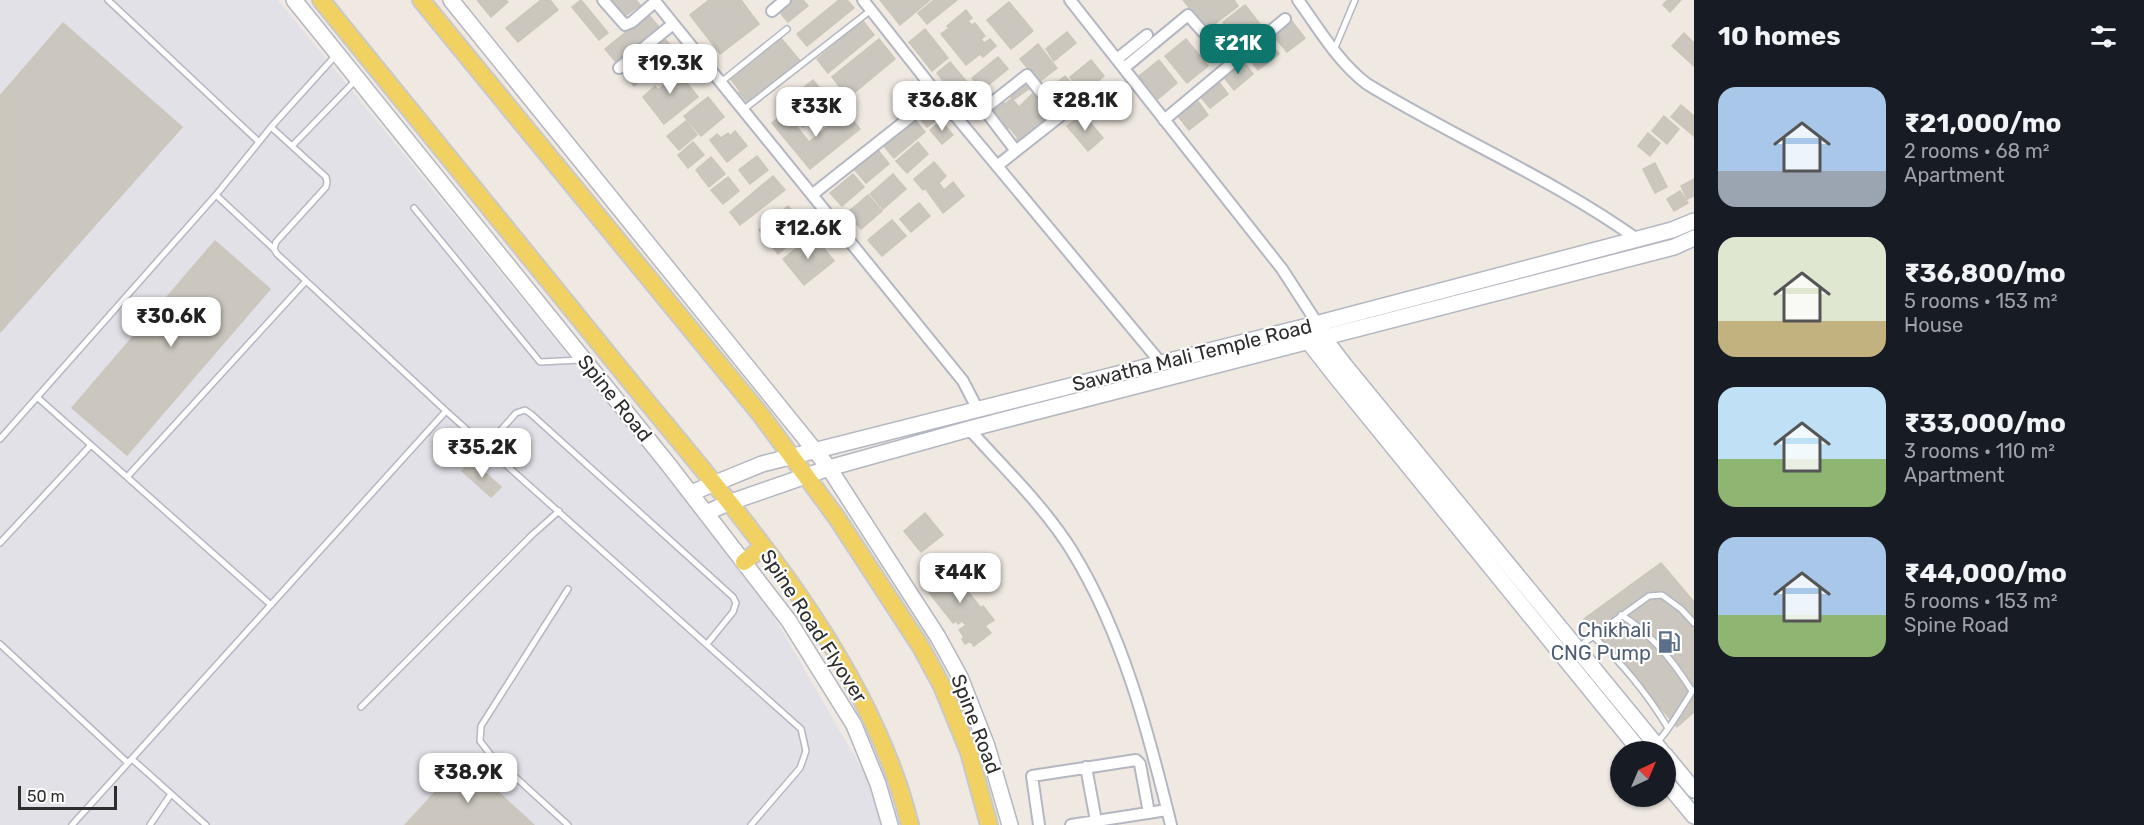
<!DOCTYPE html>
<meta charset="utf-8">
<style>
body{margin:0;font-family:Rubik,sans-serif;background:#20242c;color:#f1f3f6;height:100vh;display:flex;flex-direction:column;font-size:22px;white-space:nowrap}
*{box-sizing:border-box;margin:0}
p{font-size:20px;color:#9ea1a6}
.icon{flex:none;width:33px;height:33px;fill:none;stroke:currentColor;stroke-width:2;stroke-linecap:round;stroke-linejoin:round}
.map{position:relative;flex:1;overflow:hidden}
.sheet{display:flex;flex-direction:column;background:#171b24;width:450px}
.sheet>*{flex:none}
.needle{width:39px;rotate:44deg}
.fabs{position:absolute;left:1610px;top:741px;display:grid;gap:12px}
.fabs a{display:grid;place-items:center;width:66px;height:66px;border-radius:50%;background:#171b24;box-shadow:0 2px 4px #0004;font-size:30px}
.scale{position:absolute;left:18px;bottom:15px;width:99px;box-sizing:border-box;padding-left:6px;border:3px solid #2e2e2e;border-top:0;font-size:16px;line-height:21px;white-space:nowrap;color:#2e2e2e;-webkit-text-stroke:4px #fff;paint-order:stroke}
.price{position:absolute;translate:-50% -51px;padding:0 14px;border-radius:12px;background:#fff;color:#222;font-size:20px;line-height:39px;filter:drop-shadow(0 2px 3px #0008)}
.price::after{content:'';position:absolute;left:50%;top:36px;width:18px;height:14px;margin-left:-9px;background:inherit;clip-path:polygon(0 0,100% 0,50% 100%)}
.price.selected{background:#0f766e;color:#fff}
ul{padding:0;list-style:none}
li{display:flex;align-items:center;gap:18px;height:150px;padding:0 24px}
li span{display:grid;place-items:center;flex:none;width:168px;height:120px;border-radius:18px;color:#555}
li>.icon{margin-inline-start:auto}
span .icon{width:72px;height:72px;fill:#fffc;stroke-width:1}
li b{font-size:26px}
h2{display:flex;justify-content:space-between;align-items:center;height:72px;padding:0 24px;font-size:26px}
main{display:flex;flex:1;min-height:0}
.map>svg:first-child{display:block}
</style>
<main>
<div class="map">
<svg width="1694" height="825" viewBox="0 0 1694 825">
<rect width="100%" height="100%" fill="#efe9e1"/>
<path fill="#e3e1e8" d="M0,0H278L755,584L877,795L883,825H0Z"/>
<path fill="#cbc7bf" stroke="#cbc5ba" stroke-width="1.5" d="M477,0H506L508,2L491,17Z
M541,0H550L558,10L518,42L506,28Z
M581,0L608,33L599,40L572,7Z
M608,0H636L640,5L622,18Z
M709,0H741L759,24L720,54L690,15Z
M790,0H803L808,6L788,22L778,10Z
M839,0H847L854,8L807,46L797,34Z
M880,0H930L900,25Z
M934,0H957L927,24L918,13Z
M1183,0H1234L1238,6L1207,30Z
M1667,0H1681L1670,12L1663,5Z
M1009,2L1033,31L1011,49L987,20Z
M1245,5L1263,28L1242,45L1223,22Z
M966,10L972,18L968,21L972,25L975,23L985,36L981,39L984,43L990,39L996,46L983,57L980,54L966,65L941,34L949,28L947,26Z
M648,14L659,27L616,62L605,49Z
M1290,19L1305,38L1287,52L1272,34Z
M863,21L874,35L828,73L817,59Z
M63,23L182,127L0,332V96Z
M1219,26L1235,46L1217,60L1201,40Z
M925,29L948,58L932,71L909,42Z
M1067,32L1076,43L1054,61L1046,49Z
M1684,33L1694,43V66L1672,46Z
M780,37L790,49L739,90L730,78Z
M665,39L676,52L634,86L623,72Z
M879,39L895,59L848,98L832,77Z
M1186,39L1208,66L1187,83L1165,56Z
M1267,40L1279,54L1258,70L1247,56Z
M1038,44L1057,68L1039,82L1020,59Z
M791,50L801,62L749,104L739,92Z
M998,57L1008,69L982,90L972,78Z
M1091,60L1104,76L1083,93L1070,77Z
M1159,60L1177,83L1158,99L1139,76Z
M1242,60L1253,74L1234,90L1223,76Z
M950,62L976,93L962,104L937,73Z
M671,63L698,97L664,124L643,97L655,86L658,90L669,81L661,71Z
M1065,76L1071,83L1067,86L1073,94L1078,90L1084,97L1067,110L1062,104L1065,102L1059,94L1055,97L1048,90Z
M813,80L833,104L803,127L784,103Z
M1023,80L1030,88L1013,100L1019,107L1033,93L1041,103L1038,106L1044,113L1046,111L1053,118L1041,128L1039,125L1032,131L1034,133L1019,145L1015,141L1018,138L1009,127L1007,129L990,108L1001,100L1005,104L1012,98L1008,92Z
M1218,81L1228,94L1210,108L1199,95Z
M708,97L724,117L701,136L684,116Z
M1197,100L1208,115L1189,130L1177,115Z
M1681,105L1694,116V136L1671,117Z
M930,108L939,118L927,127L919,117Z
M785,112L809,142L846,112L860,129L810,169L772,123Z
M1083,114L1103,138L1088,151L1067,126Z
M1664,116L1679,129L1667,144L1652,131Z
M915,120L925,132L894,158L884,146Z
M686,121L697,135L679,150L667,136Z
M941,121L953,135L942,144L930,130Z
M735,131L747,146L727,162L710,140L717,134L721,138L728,133L730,136Z
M1648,133L1660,143L1650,156L1638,146Z
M693,142L704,155L688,168L678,155Z
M918,142L928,154L907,173L896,161Z
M877,149L889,164L866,183L854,169Z
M757,156L768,170L750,184L739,170Z
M711,157L725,174L709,187L696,170Z
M934,162L946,176L939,183L944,190L953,182L964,196L943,213L925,188L923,190L914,179Z
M1655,163L1667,187L1655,193L1643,169Z
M853,174L864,187L842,206L830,193Z
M893,174L906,189L883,209L870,194Z
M773,176L785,190L740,225L730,212Z
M728,177L739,191L723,204L711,190Z
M1694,179V196L1687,199L1681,186Z
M1680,191L1688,203L1674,211L1667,199Z
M868,195L882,211L861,229L847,213Z
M919,203L930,216L911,232L900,219Z
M788,206L807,230L778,254L759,230Z
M892,220L906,236L882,256L868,240Z
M813,235L834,261L804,285L783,259Z
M215,241L270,289L127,455L72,408Z
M472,461L501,487L491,497L462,471Z
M925,513L943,535L921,552L904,531Z
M946,558L958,574L957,575L964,583L962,584L981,608L983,606L994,620L985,626L991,633L974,646L970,641L965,644L962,639L964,637L959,630L966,625L962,621L958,624L956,621L953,623L927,590L940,581L935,575L938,573L934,568Z
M1661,563L1694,602V712L1677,727L1584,619Z
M464,761L534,825H405Z"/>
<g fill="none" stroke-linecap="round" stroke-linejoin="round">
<g stroke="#b4b7c1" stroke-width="8">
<path id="lane" d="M1334,50L1355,0
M721,82L787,29
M743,110L871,10
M271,127L336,55
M292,146L356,80
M216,195L274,249
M414,208L540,362L580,360
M37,397L271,605
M446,411L801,729L806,751L800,768L751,825
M0,439L216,195L259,142L108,0
M486,447L516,413L525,410L531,414L733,597L736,603L733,612L707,644
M127,477L306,281
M0,543L91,445
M1621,615C1651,633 1674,662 1692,691
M1593,636C1622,663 1648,695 1668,728
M0,644L128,763
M1577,648L1649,596L1662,595L1681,609L1694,623
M361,707L532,535L559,511
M1648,752C1667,734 1679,712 1693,690
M132,759L206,825
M72,825L446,411L277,254L274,249L276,242L326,187L327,182L326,177L271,127L259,142
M150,825L171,794
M568,825L490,754L480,741L481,726L568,589"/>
</g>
<g stroke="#b4b7c1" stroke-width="14">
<path id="street" d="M603,0L625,25L632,22L655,2
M654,0L963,381L978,410
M863,0L938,95L1161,363
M1070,0L1282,269L1317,323
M1298,0C1319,29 1338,62 1367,84C1455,138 1553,179 1637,239
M772,11L785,0
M1117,59L1147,35
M619,68L673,24
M1124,68L1188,15L1202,31
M1164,120L1285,19
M997,166C1018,149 1039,133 1060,116L1027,75L984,109L1016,151
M813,194L938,95
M969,429C1004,468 1044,506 1072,551C1123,634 1148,731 1171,825
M1086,767L1096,821
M1039,825L1032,776L1136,760L1140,764L1149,813
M1071,825L1167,810"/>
</g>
<g stroke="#b4b7c1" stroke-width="18">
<path id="secondary" d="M294,0L668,464L789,621L854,725L878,784L890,825
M451,0L829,468L938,637L960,677L987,746L1010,825
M1320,330L1323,337L1346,367L1662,752
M1305,333L1308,341L1337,378L1641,752
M691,493L762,464L1304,327L1672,230L1694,221
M706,513L728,503L829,468L969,429L1674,247L1694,238
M1665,755L1694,790
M1665,781L1694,816"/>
</g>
<g stroke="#c9c9c9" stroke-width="20">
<path id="primary" d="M321,0C421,123 521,247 621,370C731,506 867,652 910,825
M421,0L761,415L837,518L921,647L942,686L969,752L989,825
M744,562L763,547"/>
</g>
<use href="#lane" stroke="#fff" stroke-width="5"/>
<use href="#street" stroke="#fff" stroke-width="10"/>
<use href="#secondary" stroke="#fff" stroke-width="15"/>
<use href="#primary" stroke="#f2d163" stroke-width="16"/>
</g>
<defs>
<g id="fuel-bare" transform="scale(1.8)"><path d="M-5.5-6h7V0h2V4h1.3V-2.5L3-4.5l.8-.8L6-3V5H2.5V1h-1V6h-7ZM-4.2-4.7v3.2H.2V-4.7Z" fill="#5c6f8a" stroke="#fff" stroke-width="2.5" paint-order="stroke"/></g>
</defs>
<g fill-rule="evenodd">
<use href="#fuel-bare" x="1669" y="642"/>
</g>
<g text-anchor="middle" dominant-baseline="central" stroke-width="4.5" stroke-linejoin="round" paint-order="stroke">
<g font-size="20" fill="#2e2e2e" stroke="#fff">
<text transform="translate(1192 355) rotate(-14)">Sawatha Mali Temple Road</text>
<text transform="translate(615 398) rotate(51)">Spine Road</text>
<text transform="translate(814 626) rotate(57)">Spine Road Flyover</text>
<text transform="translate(976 724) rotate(69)">Spine Road</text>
</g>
<g font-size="20" fill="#4e5e75" stroke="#fff" text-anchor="end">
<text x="1651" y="630">Chikhali<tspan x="1651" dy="23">CNG Pump</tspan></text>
</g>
</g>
</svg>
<div class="fabs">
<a><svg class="needle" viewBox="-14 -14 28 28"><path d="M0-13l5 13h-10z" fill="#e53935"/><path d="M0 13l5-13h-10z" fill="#9ea1a6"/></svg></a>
</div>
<div class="scale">50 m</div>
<b class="price selected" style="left:1238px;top:75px">₹21K</b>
<b class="price" style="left:670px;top:95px">₹19.3K</b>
<b class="price" style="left:942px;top:132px">₹36.8K</b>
<b class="price" style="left:1085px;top:132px">₹28.1K</b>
<b class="price" style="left:816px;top:138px">₹33K</b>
<b class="price" style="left:808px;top:260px">₹12.6K</b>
<b class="price" style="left:171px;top:348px">₹30.6K</b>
<b class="price" style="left:482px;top:479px">₹35.2K</b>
<b class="price" style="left:960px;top:604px">₹44K</b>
<b class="price" style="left:468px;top:804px">₹38.9K</b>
</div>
<section class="sheet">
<h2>10 homes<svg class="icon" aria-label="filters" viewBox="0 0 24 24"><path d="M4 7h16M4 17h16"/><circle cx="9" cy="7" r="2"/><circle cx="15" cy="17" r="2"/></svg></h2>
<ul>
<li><span style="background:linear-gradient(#a9c7e8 70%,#9aa5b1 0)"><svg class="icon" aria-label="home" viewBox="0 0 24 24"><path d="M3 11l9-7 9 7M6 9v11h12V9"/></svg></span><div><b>₹21,000/mo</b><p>2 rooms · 68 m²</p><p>Apartment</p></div></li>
<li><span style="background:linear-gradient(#dfe7d0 70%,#c2b280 0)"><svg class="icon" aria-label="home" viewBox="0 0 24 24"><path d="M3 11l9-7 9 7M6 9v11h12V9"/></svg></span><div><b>₹36,800/mo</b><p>5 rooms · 153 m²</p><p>House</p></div></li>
<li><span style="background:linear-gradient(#bfe0f5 60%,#8fb573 0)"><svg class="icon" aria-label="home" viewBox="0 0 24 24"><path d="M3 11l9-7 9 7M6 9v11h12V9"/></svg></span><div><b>₹33,000/mo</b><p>3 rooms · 110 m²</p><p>Apartment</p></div></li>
<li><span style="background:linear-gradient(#a9c7e8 65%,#8fb573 0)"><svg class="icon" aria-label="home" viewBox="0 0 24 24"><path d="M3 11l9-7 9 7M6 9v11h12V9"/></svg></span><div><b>₹44,000/mo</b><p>5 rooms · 153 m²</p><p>Spine Road</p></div></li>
</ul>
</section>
</main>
